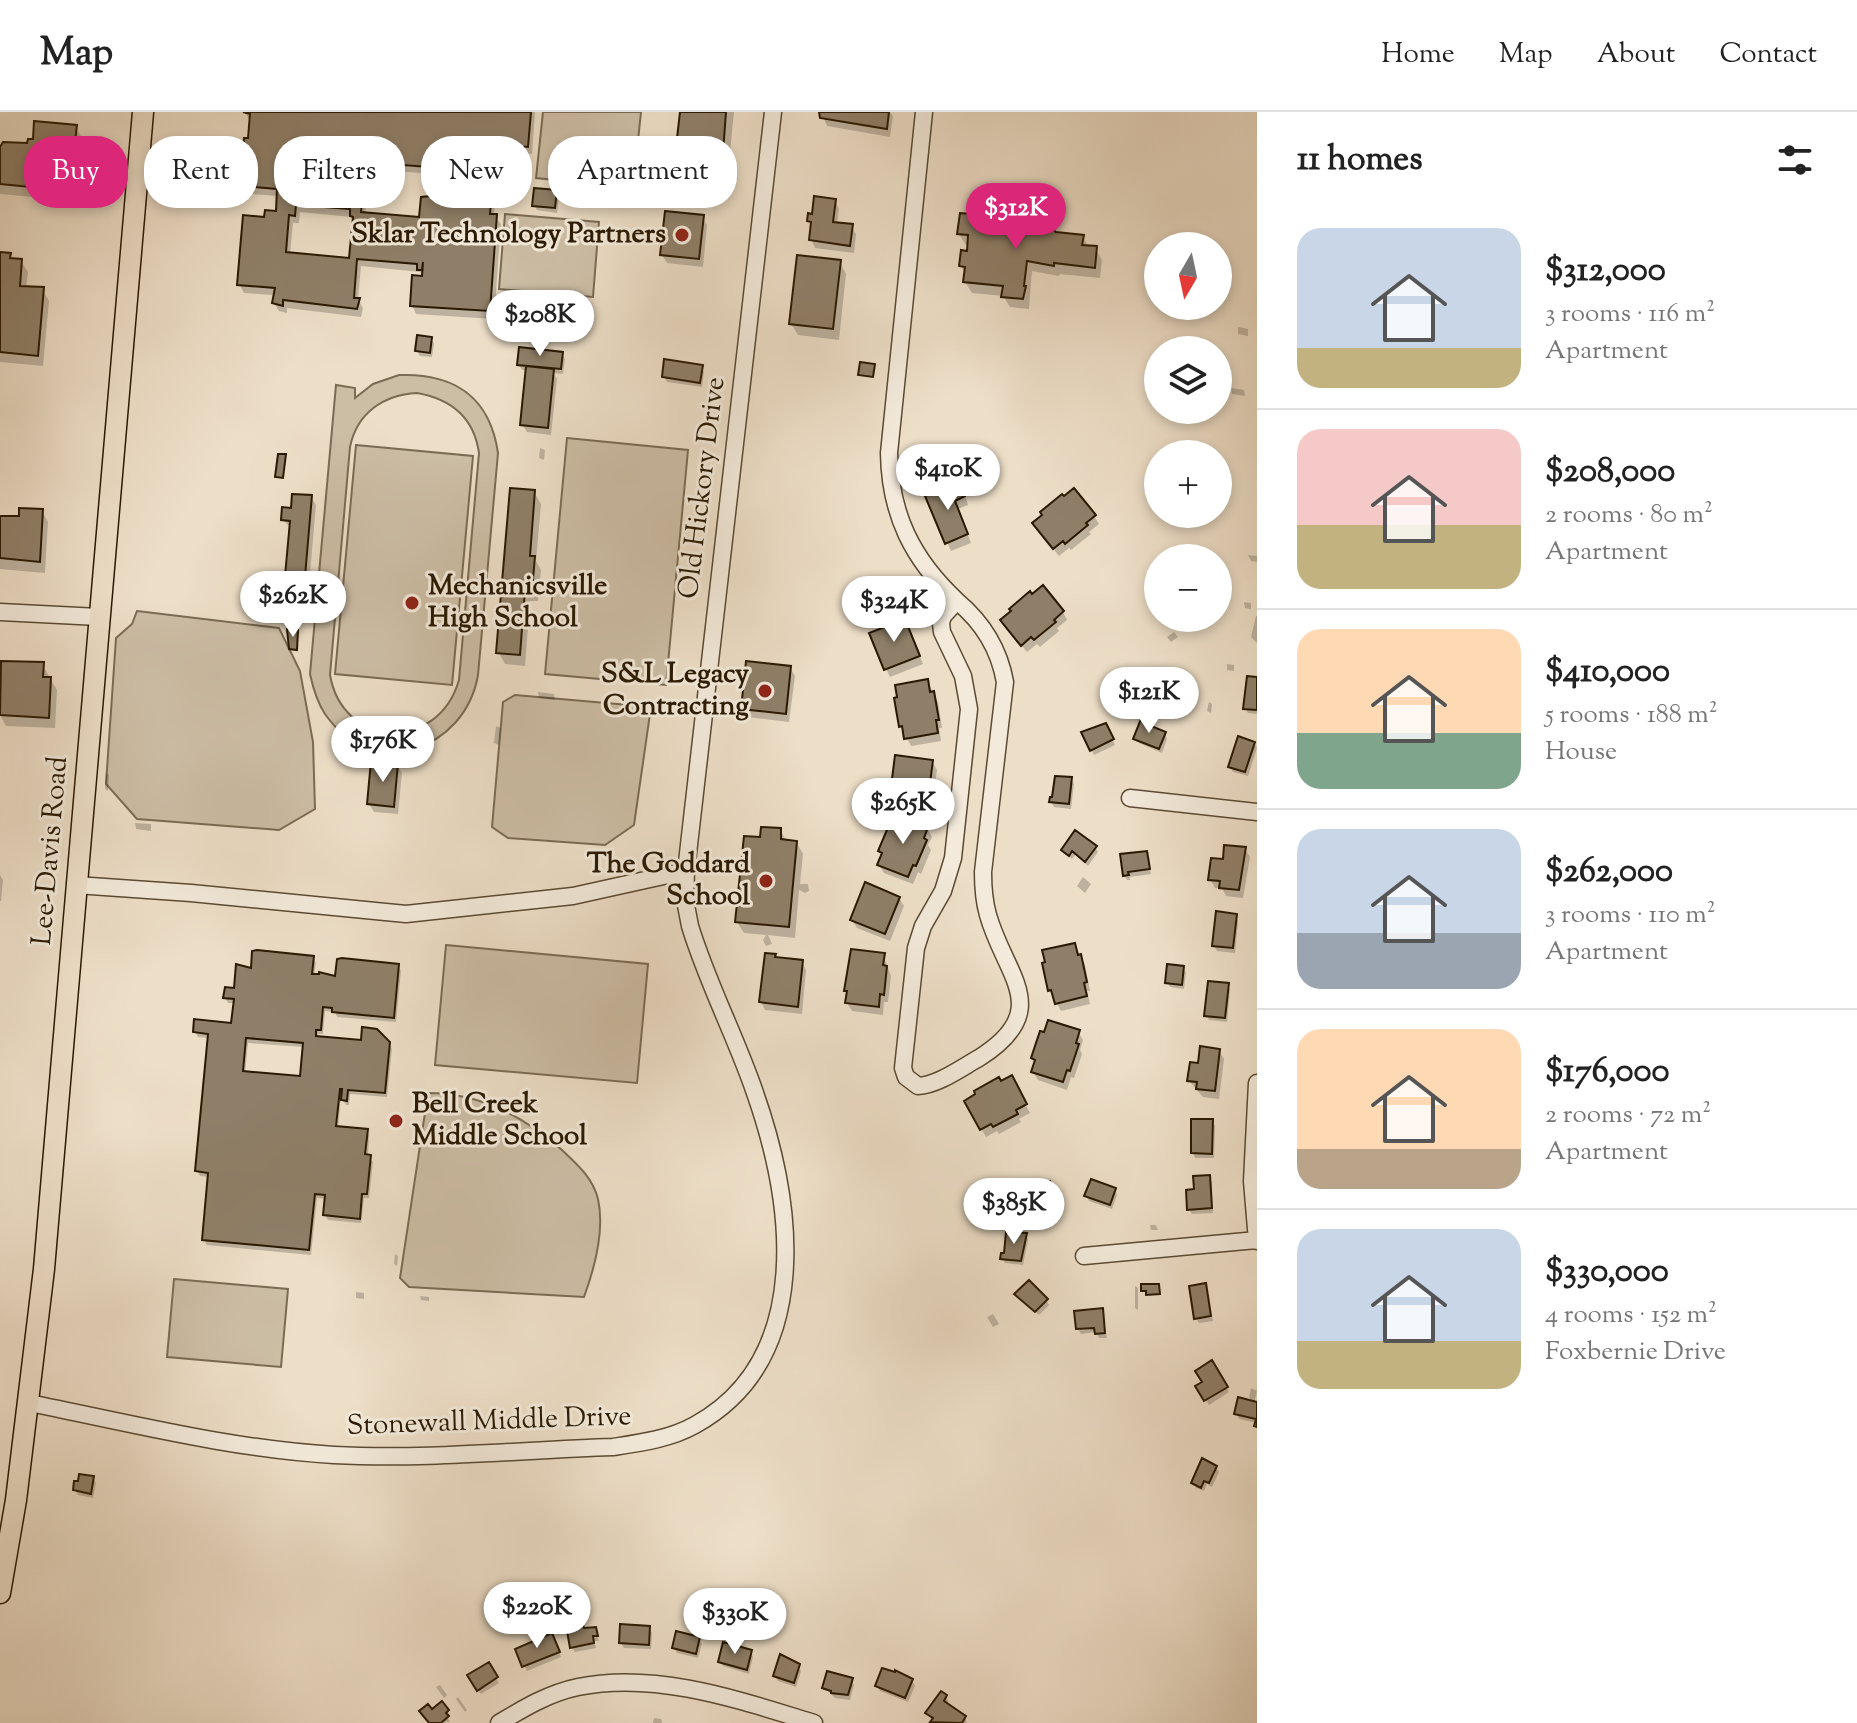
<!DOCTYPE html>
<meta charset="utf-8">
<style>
body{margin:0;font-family:"Sorts Mill Goudy",serif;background:#f2f2f2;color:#222;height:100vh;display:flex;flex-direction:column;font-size:30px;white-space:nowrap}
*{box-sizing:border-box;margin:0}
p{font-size:26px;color:#767676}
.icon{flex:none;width:44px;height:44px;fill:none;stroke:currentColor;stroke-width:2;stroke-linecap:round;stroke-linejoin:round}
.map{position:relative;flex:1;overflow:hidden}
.panel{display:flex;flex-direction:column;background:#fff;width:600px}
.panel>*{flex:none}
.banner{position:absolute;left:24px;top:24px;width:760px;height:72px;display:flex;gap:16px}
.needle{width:52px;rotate:189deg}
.fabs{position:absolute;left:1144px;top:120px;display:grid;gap:16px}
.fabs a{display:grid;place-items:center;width:88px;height:88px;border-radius:50%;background:#fff;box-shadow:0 4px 12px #0003;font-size:40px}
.price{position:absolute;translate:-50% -68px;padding:0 18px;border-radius:28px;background:#fff;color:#222;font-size:26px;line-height:52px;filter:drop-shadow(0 2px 4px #0008)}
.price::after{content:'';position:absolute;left:50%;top:48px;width:24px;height:18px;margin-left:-12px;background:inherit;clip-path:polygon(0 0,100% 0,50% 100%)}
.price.active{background:#db2777;color:#fff}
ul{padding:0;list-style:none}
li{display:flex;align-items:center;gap:24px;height:200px;padding:0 40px}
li+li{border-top:2px solid #e0e0e0}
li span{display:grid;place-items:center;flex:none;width:224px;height:160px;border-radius:24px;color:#555}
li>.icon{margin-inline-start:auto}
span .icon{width:96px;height:96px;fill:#fffc;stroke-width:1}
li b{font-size:34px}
h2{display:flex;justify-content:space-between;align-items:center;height:96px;padding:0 40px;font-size:34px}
.tag{padding:0 28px;border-radius:32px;background:#fff;box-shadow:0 4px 12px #0003;font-size:28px;line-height:72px}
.tag.active{background:#db2777;color:#fff}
header{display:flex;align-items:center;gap:48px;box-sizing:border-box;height:112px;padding:0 40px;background:#fff;border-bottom:2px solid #e0e0e0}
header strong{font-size:38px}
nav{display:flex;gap:44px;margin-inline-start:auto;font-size:28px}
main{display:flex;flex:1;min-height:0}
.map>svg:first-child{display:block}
</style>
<header>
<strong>Map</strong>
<nav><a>Home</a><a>Map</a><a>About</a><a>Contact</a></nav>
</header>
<main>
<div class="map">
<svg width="1257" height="1611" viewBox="0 0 1257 1611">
<rect width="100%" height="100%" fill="#eddec7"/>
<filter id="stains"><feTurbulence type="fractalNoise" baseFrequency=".0025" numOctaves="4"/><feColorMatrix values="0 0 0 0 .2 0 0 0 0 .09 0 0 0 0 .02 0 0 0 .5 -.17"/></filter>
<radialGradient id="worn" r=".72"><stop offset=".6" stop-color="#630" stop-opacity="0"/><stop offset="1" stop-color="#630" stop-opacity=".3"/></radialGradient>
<path fill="#ccbda5" stroke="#7b6b53" stroke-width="2" fill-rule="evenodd" d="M543,0H641L633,76L536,66Z
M505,102L599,110L593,185L499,177Z
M399,263C454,261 490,285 498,341L478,563C465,639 372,670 325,602C317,590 313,576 310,562L336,273L355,276V286L373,272ZM417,281C451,287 474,306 479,341L459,568C438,641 343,637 330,563L350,335C357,301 383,283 417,281Z
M567,326L688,338L666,573L545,562Z
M356,333L473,344L452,573L335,562Z
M137,499L279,516L300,559L313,630L315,697L279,718L137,707L106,672L116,526L132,512Z
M515,583L651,595L634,713L605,733L508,726L492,715L503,590Z
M446,833L648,852L637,971L435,953Z
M428,981C480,981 523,1004 562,1038C577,1052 593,1066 598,1087C605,1119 595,1155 584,1185L409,1175L400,1166Z
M174,1167L288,1177L281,1255L167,1245Z"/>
<path fill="#0003" fill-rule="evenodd" d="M535,0L532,42L512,40V51H508L506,68L371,57L373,62L372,76H367L365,102L421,107L491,78L495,87L494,104L501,112L494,207L416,202L412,193L424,166L420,160L361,154L358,187L363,196L361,205L287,196V201L279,199L274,191L275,183L244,181L239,172L266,107L277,102L279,84L251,82L246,74L248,48L245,41L249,29L250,9L245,0ZM300,100L352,105L355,109L351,148L290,142L293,111H299Z
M682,0H734L729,51L684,46L678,35Z
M821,0H890L893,4L890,25L827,14Z
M76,15L82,26L79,56H73L76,89L0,82V38L29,33Z
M556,80L559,85L557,101L537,98L534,93Z
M835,88L839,97L837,112L851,114L856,122L854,141L815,136L811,127L812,115L809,109Z
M702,105L707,113L703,155L667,151L662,143Z
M990,106L995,114L1083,125L1089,136H1095L1102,148L1100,166L1060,162L1059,164L1032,159L1029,197L1010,195L1003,184L972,181L965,170L966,162L961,154L969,141V133H966L959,122Z
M0,142L9,143L12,148L21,149L28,160L26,176L42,177L49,189L43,254L0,250Z
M840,150L846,162L839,228L798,223L791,212Z
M1238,215L1248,217V224L1238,222Z
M431,226L434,232L432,245L420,244L417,239Z
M562,242L565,247L563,262L553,261L557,267L551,323L527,320L522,312L528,258H522L519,253Z
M701,255L704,260L702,275L667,270L664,265Z
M1231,276L1244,278L1245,284L1232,282Z
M540,336L545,338L544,348L539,346Z
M534,380L541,392L536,449L541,458L538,489H530L525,554L505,552L499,541Z
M964,380L968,393L958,397L971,431L951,439L928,385Z
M311,385L316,393L307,495L290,494L285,486L291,416L283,408Z
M42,399L48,410L45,461L0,457V405L21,406Z
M1044,404H1094L1099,412L1089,420L1091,422L1071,438L1069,436L1059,444L1040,420Z
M1248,443L1257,444V450L1251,449Z
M1244,490L1251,491V497L1245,496Z
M1063,500L1067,508L1057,516L1059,519L1040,535L1037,532L1027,540L1008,517Z
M1256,504H1257V531L1251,525Z
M909,517L923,552L890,565L886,557Z
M1174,520L1178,525L1171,530L1167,525Z
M3,551L42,552L57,578L55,616L6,614L0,603Z
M1227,552L1234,553V559L1227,558Z
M790,556L795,564L789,610L748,605L743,597Z
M1257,567V602L1248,601L1245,596Z
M927,569L938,590L942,616H939L941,629L911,634L901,614Z
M538,580L554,582L555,588L539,586Z
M1209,590L1212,592L1211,601L1207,599Z
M1106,613L1115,633L1094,643L1084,621Z
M496,614L501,616L499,633L494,631Z
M1148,615L1165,622L1167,627L1162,641L1139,631L1136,626Z
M1254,631L1257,636L1248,664L1233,660L1230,655Z
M932,649L937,658L932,695L897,691L892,683Z
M397,653L402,661L398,702L374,700L369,692Z
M106,661L109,663L108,679L105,677Z
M1071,667L1074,672L1071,697L1054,695L1051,690Z
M135,711L151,712V719L136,717Z
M927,716L932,725L928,733L931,738L921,762L918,760L913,772L884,761L879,753L883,744L881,739L893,717Z
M780,718L787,730H796L803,742L800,772H808L809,779L805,781L799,778L795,826L768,823L772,832L766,834L763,828L766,823L744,821L737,810L762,728Z
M1095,735L1098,740L1088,754L1076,742L1072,747L1063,738Z
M1245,737L1250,745L1243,786L1226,784L1222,776H1215L1210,767L1224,749Z
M1146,741L1151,762L1130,765V768H1127L1124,763Z
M0,763L3,768L1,789H0Z
M1083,765L1091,772L1085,781L1077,774Z
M899,786L904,794L890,829L857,816L852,808Z
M1235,804L1238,809L1235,841L1217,839L1214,834Z
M1074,833L1085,853L1090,879H1087L1090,892L1061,899L1050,879L1044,853Z
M883,843L891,864L888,890H884L883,903L852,899L847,891L846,878Z
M775,844L776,847L802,850L806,858L802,902L765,898L761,890Z
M313,846L316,851L314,864L337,866L398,854L401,859L396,910L337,905L335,900L325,899L323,922H318V926L389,931L392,937L387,985L350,982L349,993H346L341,985L338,1016L367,1019L369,1024L368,1045L373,1050L369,1086H364L361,1111L328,1108L325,1103L327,1087L317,1086L311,1143L207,1133L204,1128L210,1065L200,1064L197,1059L210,926L198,925L195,920L233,913L235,891H228L225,886L236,878L252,858ZM248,931L304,935L302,966L245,961Z
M1183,856L1186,861L1184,877L1170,875L1167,870Z
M1227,873L1230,878L1227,910L1209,908L1206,903Z
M1078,920L1083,928L1080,938L1082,942L1074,966L1071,965L1067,978L1038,968L1033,960L1036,950L1034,946Z
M1219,939L1224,947L1219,987L1203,985L1189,969Z
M1011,966L1030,1001L1019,1007L1021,1010L999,1022L997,1019L986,1025L966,990Z
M1212,1009L1215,1014L1214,1046H1195L1193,1041Z
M1209,1065L1212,1070L1213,1101L1192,1102L1189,1097L1196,1079Z
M1050,1072L1063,1093L1045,1106L1032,1087Z
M1115,1078L1117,1083L1112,1097L1089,1089L1087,1084Z
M1000,1101L1005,1102L1006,1107H1000Z
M1014,1105L1024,1110L1022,1116L1013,1111Z
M1150,1113H1156L1158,1118H1151Z
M1025,1123L1028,1128L1023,1153L1005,1151L1002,1146Z
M395,1142L398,1144L397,1154L394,1152Z
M1205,1173L1213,1209L1199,1211L1196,1206Z
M1135,1174L1138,1176V1198L1135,1196Z
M356,1180L364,1181V1187L356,1186Z
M1017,1183L1046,1188L1049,1193L1039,1203Z
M420,1184L429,1185V1189L421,1188Z
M1102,1198L1107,1226H1099L1096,1220L1081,1222L1078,1217Z
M993,1202L999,1212L993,1215L987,1205Z
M1212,1251L1229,1280L1209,1293L1198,1275L1204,1271Z
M1251,1276L1257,1279L1254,1291L1257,1292V1311L1239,1307L1237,1302L1252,1290L1249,1285Z
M1216,1355L1219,1360L1212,1375L1207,1372L1204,1379L1196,1376L1194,1371Z
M93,1366L96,1371L93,1386L78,1383L75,1378Z
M649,1516L652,1521L651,1537L624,1536L621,1531Z
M595,1517L599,1529H594L596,1536L575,1540L572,1535L583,1518Z
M699,1527L702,1532L698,1546L677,1541L674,1536Z
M554,1529L561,1545L527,1559L517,1538Z
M751,1540L753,1545L749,1562L723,1554L720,1549Z
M488,1553L499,1571L481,1582L470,1564Z
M798,1554L801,1559L796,1575L778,1569L775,1564Z
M851,1568L854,1573L850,1588L835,1586L825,1576Z
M912,1568L915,1574L908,1590L880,1579L877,1574Z
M440,1573L447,1583L444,1586L436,1575Z
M458,1585L467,1598L465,1600L456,1587Z
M946,1585L949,1590L946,1593L965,1605L967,1611H933L928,1601Z
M442,1592L450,1604L448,1606L450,1610L430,1611L431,1600Z
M654,1606L661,1607L662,1611H653Z"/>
<path fill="#8f7f68" stroke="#2a1901" stroke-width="2" fill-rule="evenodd" d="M243,0H531L528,35L509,33L508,44L504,43L503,61L365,50L370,52L368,69H364L361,100L419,105L421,85L431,84L433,71L492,76L490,102H497L490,199L410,194L412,163L422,164L423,150L422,158H417V152L357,147L354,186H360L357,197L283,188V194L272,191L275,176L237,173L243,103L264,105L265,98L276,99L277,77L244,74L247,42H243L244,26H248L250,2ZM296,93L350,97V104L353,105L349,146L286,140L289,103L295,104Z
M680,0H726L723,41L676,35Z
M819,0H889L887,17L820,6Z
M34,9L77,13L73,46L68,45L66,59H71L72,65L71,79L0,72V35L3,30L27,31L28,27H33Z
M534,76L557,78L555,96L532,94Z
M814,84L836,87L833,110L853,112L850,134L809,128L811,110L807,109L808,101L812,102Z
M665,99L704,103L699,147L660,143Z
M960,101L991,104V113L1001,112L1010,106L1042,109L1056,120L1084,123L1082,133L1097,134L1095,156L1054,151V154L1027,149L1024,174H1026L1023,187L1001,185L1003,174L963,170L965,155L959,154L961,138L967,139L968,123L957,122Z
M0,140L11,141L10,146L22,147L20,174L44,175L38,244L0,240Z
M797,143L841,148L833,217L789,212Z
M417,223L432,225L430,241L415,239Z
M519,235L563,240L561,257L517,253Z
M664,247L703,253L700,271L662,265Z
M860,250L875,252L873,265L858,263Z
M526,254L554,257L548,316L520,313Z
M278,342H286L283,366L275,365Z
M960,370L965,384L955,389L968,422L945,432L925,384Z
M510,376L535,378L530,444H535L532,479L525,478L520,543L496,541Z
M1074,376L1096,403L1086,411L1088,413L1065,432L1063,429L1053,437L1032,411L1042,403L1040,400L1062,382L1064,384Z
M292,382L312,383L303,488L283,486L290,409L281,408L282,395L291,396Z
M19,396L43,397L40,450L0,446V404H19Z
M1043,473L1064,499L1054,508L1056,510L1034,528L1031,525L1021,534L1000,508L1011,499L1009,497L1030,479L1032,482Z
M905,507L920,544L884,558L869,521Z
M287,517L298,518L297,538L289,537Z
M1,549L44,550L43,565H51L49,606L0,603Z
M746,549L791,554L786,602L741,597Z
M1247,564L1257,565V598L1243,597Z
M928,567L930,580L934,579L939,608H936L938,621L904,627L902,614L899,615L894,586L897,585L895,573Z
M1141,607L1147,609L1146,612L1166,620L1159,637L1133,627Z
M1106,611L1114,627L1090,639L1081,620Z
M1238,624L1255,630L1245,660L1228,655Z
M895,643L933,648L928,687L890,683Z
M371,649L398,651L394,695L367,692Z
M1055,664L1072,665L1069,692L1049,690L1050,685H1052Z
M898,702L928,715L924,726L927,728L916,754L913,753L908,765L877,753L882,741L878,739L889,713L892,715Z
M761,715L781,716V727L797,729L789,815L735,810L744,724L760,725Z
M1075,718L1097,734L1085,750L1072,739L1069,744L1061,738Z
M1224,733L1246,735L1239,778L1219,776L1220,769L1208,768L1211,746L1223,747Z
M1147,739L1150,757L1128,760L1129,763L1123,764L1120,742Z
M865,770L900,785L885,822L850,808Z
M1216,799L1237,802L1233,836L1212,834Z
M1075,831L1078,843L1081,842L1087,870L1084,871L1087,884L1055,892L1051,878L1048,879L1042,851L1045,850L1042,838Z
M851,837L885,841L883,853L887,854L884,883L880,882L879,895L845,891L847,879H844Z
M257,838L314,844L312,862H319V860L335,864L337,847L342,846L399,852L394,906L332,900V896L323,895L321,918H316V924L361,928L362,915L377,917L390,930L385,981L348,978L347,989L341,988L342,977H340L336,1014L368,1017L365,1042L371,1043L367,1082H362L360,1107L323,1103L325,1083L315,1082L309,1138L202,1128L208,1061L195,1059L208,922L193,920L194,907L231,911L234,887L223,886L225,875L234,876L236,852L251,856L252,839ZM246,926L303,931L300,964L243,959Z
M765,841L776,842L775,845L803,848L798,895L759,890Z
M1167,852L1184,854L1182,873L1165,871Z
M1208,869L1229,871L1225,906L1204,904Z
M1048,908L1080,918L1076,931L1079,932L1070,959L1067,958L1063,970L1031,960L1035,948L1031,946L1040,919L1044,920Z
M1200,934L1220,937L1215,979L1196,977L1197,970L1187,969L1190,950L1198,951Z
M1012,963L1027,992L1016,998L1018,1002L993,1015L991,1012L980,1018L964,989L975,982L974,979L999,965L1001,969Z
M1191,1007H1213L1212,1042L1191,1041Z
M1210,1063L1212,1096L1187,1098L1186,1078L1194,1077L1193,1064Z
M1091,1067L1116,1076L1110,1093L1084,1084Z
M1050,1069L1062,1087L1040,1102L1030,1086Z
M1006,1120L1027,1121L1021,1149L1000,1147L1001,1141H1004Z
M1029,1168L1048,1187L1035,1200L1014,1182Z
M1206,1171L1211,1204L1194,1207L1189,1174Z
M1141,1172H1159L1160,1182L1146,1183V1179H1141Z
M1103,1196L1105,1221L1095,1222L1094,1216L1076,1217L1074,1199Z
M1212,1248L1228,1275L1204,1289L1195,1274L1202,1270L1195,1259Z
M1238,1285L1257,1290V1315L1254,1314L1256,1307L1234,1302Z
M1202,1346L1217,1354L1209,1371L1204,1369L1201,1376L1191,1371Z
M79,1362L94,1364L91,1382L73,1378L74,1369H78Z
M620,1512L650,1514L649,1533L619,1531Z
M583,1513L584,1516L596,1515L598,1524H593L594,1531L570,1536L567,1519Z
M676,1519L700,1525L696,1542L672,1536Z
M552,1521L560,1540L522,1555L515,1537Z
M723,1530L752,1538L747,1558L718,1550Z
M780,1542L800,1552L794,1571L773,1564Z
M489,1550L498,1565L477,1579L467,1563Z
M882,1556L895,1560V1558L913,1567L905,1586L875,1574Z
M827,1559L853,1566L848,1583L831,1581V1579L822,1576Z
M941,1579L947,1583L944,1589L966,1604L962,1611L930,1610L933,1606L925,1601Z
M442,1589L449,1598L446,1601L449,1604L441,1611H429L419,1599L428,1592L432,1597Z"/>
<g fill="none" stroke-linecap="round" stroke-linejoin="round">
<g stroke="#5b4a32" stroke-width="19">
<path id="minor" d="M924,0L889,341C890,402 912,447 957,489
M957,489C983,511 999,536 1005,570L983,760C983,775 984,789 988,803C1005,864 1055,898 979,946C961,956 938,973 918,974L906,965L903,956L916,836L923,814L943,779L953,746L969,597L963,564L942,520L941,511L943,504Z
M0,500L99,505
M1130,686L1257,700
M76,773L191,781L406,802L573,784L686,759
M1257,971L1252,1069L1257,1129
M1084,1144L1257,1128
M29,1291C130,1311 231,1337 334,1343C426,1348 521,1338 613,1335C640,1331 670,1327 695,1313C816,1246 793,1088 754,978C735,923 707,870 690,814L685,788L686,759L773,0
M499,1611C524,1596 549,1581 578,1575C656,1559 739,1588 814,1611"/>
</g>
<g stroke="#2a1901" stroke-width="23">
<path id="major" d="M0,1481L16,1388L44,1157L143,0"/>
</g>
<use href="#minor" stroke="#f3eadb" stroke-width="16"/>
<use href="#major" stroke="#eddec7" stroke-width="20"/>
</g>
<g fill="#8f2418" stroke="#f3eadb" stroke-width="3">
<circle cx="682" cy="123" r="8"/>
<circle cx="412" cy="491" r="8"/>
<circle cx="765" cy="579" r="8"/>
<circle cx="766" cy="769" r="8"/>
<circle cx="396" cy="1009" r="8"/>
</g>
<g text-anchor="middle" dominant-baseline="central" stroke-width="6" stroke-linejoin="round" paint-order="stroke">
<g font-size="28" font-weight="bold" fill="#2a1901" stroke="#f3eadb" text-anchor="end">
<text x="666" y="123">Sklar Technology Partners</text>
<text x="428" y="475" text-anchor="start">Mechanicsville<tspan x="428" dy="32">High School</tspan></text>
<text x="749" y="563">S&amp;L Legacy<tspan x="749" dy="32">Contracting</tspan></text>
<text x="750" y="753">The Goddard<tspan x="750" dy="32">School</tspan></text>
<text x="412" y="993" text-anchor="start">Bell Creek<tspan x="412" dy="32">Middle School</tspan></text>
</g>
<g font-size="28" fill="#2a1901" stroke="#f3eadb">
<text transform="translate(703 376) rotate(-83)">Old Hickory Drive</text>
<text transform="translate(51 739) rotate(-85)">Lee-Davis Road</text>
<text transform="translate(489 1310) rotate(-2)">Stonewall Middle Drive</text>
</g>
</g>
<rect width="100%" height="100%" filter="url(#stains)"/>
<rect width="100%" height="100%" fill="url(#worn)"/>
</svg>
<div class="fabs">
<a><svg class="needle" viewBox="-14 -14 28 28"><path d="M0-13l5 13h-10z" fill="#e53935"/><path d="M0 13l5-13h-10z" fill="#767676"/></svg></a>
<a><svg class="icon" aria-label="layers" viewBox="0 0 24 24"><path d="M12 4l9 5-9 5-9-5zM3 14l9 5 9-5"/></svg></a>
<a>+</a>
<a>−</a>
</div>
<b class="price active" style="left:1016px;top:139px">$312K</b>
<b class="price" style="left:540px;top:246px">$208K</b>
<b class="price" style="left:948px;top:400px">$410K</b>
<b class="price" style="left:293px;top:527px">$262K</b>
<b class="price" style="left:894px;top:532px">$324K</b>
<b class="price" style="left:1149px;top:623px">$121K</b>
<b class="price" style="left:383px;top:672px">$176K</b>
<b class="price" style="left:903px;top:734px">$265K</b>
<b class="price" style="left:1014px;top:1134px">$385K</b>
<b class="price" style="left:537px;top:1538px">$220K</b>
<b class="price" style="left:735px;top:1544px">$330K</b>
<div class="banner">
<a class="tag active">Buy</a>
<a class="tag">Rent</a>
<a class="tag">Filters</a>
<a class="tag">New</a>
<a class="tag">Apartment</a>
</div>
</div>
<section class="panel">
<h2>11 homes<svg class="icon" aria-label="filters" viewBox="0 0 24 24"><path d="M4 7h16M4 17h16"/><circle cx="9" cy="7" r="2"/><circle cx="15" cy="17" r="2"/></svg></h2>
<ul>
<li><span style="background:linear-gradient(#c9d6e8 75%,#c2b280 0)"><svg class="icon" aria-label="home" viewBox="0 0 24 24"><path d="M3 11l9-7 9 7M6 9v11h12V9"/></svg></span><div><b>$312,000</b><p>3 rooms · 116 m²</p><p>Apartment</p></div></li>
<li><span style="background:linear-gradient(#f6c9c9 60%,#c2b280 0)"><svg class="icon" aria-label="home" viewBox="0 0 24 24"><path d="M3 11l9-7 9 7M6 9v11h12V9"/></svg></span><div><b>$208,000</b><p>2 rooms · 80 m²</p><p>Apartment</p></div></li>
<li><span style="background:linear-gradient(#ffd9b3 65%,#7fa58c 0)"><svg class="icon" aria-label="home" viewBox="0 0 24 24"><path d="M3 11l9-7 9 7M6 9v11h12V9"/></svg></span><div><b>$410,000</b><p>5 rooms · 188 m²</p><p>House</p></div></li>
<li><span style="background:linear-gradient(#c9d6e8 65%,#9aa5b1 0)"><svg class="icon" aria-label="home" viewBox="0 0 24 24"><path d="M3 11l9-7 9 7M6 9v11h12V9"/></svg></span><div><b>$262,000</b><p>3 rooms · 110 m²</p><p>Apartment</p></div></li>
<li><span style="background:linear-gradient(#ffd9b3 75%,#b9a48a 0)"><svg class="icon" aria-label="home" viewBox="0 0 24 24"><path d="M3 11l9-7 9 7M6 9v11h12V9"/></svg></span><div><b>$176,000</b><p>2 rooms · 72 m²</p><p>Apartment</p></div></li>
<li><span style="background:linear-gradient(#c9d6e8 70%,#c2b280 0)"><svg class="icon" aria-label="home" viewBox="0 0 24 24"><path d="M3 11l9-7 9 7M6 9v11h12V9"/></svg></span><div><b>$330,000</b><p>4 rooms · 152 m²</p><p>Foxbernie Drive</p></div></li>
</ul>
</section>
</main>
